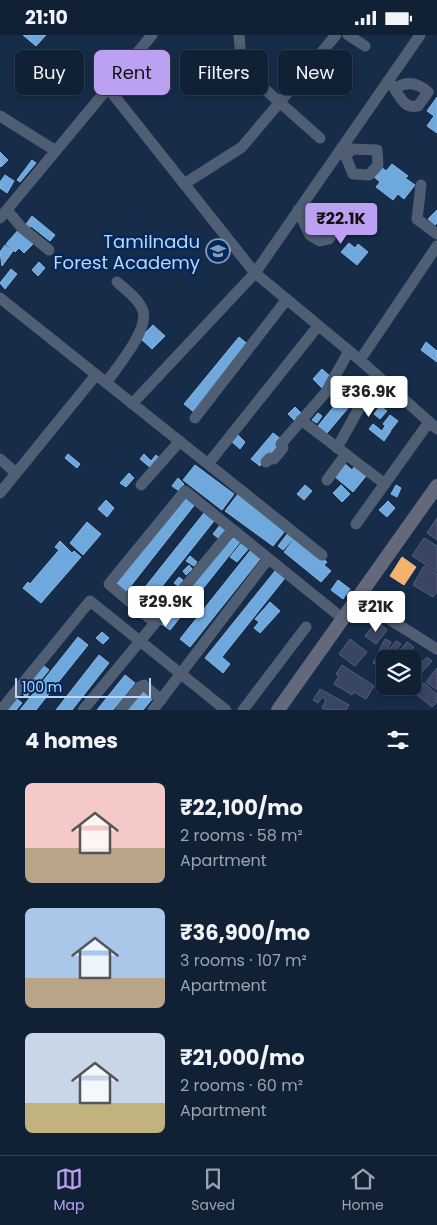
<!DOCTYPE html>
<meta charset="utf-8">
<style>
body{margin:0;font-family:Poppins,sans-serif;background:#19293e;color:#f1f3f6;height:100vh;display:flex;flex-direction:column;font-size:19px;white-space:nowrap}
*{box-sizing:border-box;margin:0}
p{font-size:16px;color:#9ca3ad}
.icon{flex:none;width:28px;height:28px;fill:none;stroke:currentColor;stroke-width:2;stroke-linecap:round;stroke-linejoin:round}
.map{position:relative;height:675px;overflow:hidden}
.side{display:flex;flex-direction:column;background:#102136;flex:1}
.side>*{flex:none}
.top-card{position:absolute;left:15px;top:15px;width:408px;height:45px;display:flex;gap:10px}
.buttons{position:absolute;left:376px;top:615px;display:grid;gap:10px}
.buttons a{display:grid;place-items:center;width:45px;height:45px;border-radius:8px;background:#102136;box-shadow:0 2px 8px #0003,0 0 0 1px #303e51;font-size:25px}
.scale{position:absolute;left:15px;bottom:12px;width:136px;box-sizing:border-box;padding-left:5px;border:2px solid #bfd5f5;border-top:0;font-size:14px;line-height:18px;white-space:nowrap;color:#bfd5f5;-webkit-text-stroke:4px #02295c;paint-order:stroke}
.price{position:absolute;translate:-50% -42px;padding:0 11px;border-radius:5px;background:#fff;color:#222;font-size:16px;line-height:32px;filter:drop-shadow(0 1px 2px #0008)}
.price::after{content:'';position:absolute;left:50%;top:30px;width:15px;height:11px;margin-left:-8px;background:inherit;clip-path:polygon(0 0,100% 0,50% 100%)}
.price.active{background:#bca0f2;color:#111}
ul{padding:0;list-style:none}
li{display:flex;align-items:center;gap:15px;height:125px;padding:0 25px}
li span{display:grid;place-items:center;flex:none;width:140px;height:100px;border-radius:8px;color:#555}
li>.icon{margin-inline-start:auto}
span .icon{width:60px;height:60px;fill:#fffc;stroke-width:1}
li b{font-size:21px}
h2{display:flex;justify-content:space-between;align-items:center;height:60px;padding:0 25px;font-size:21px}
.tag{padding:0 18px;border-radius:8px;background:#102136;box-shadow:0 2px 8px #0003,0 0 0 1px #303e51;font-size:18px;line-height:45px}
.tag.active{background:#bca0f2;color:#111}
.status{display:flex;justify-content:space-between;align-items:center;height:35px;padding:0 25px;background:#102136;direction:ltr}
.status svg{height:14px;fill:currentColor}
.dock{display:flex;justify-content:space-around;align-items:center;height:70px;border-top:1px solid #303e51;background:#102136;font-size:14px;color:#9ca3ad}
.dock a{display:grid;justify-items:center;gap:2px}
.dock .active{color:#bca0f2}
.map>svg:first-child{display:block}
</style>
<div class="status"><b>21:10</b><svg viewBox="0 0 49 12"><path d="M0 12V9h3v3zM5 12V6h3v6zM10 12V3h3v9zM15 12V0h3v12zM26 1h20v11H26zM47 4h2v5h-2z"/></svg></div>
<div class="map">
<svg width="437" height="675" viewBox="0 0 437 675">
<rect width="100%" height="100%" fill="#162c48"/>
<path fill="#6fa8dc" stroke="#87b6e4" d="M23,0H46L36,11Z
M161,44L171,53L166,58L156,49Z
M437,62V98L427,91L434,81L427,76Z
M0,117L8,125L1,132L0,131Z
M32,125L36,128L20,147L17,145Z
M392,129L408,141L405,143L415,150L404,164L398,159L393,165L376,152L380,147L372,140L380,131L386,136Z
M5,140L14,146L7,158L0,153V147Z
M437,175V188L435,190L428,184Z
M32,181L55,200L50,206L31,191L28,195L24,192Z
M20,193L35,207L24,218L19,213L15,217L6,209Z
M349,208L355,213L358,209L368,217L357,230L341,217Z
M5,210L13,216L2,231L0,217Z
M39,227L45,233L38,241L32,235Z
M11,234L17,239L5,254L0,248Z
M153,290L165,301L152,314L140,303Z
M239,302L250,311L195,378L184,369Z
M426,307L437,316V327L421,315Z
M322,334L332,343L322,353L313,344Z
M340,364L349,372L327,398L318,391Z
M380,371L387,376L380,384L374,379Z
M295,372L303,380L296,387L288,379Z
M318,378L322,381L317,388L312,385Z
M390,380L398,386L391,395L383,389Z
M373,389L382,396L385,391L391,396L384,406L369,394Z
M273,398L281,404L273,422L269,419L260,431L251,424Z
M237,399L245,407L240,414L231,406Z
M68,419L80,429L77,433L65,423Z
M144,419L151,426L156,420L161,424L152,434L140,424Z
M344,428L352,435L355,431L366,441L353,457L334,441Z
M195,430L234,459L222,475L183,445Z
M129,438L134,443L126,452L120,448Z
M178,443L184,449L179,456L172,451Z
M305,450L312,456L304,465L297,459Z
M341,450L350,459L342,467L333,458Z
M396,450L401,453L397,462L391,459Z
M238,459L285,496L273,511L225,476Z
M186,461L196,468L126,557L116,549Z
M106,465L114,473L107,482L98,474Z
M388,466L395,473L387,482L379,475Z
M204,478L214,486L144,574L134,566Z
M87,487L101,499L83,520L70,508Z
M221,489L226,494L218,503L213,499Z
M288,498L294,503L283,515L278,511Z
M230,500L240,507L170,595L160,588Z
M295,503L327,527L324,530L331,536L321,547L284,517Z
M60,506L72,518L74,516L81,522L41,568L23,553L28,547L30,549L59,515L55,512Z
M243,506L250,512L237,527L230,522Z
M250,516L260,524L190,612L180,604Z
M190,521L197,527L194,531L186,526Z
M189,530L192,534L186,540L183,536Z
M275,536L285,543L222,622L230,629L223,638L205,623Z
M179,542L183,545L178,551L174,548Z
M338,545L350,554L343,564L331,555Z
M161,559L166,563L159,572L154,568Z
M270,567L280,576L260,598L254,593L259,587L255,584Z
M102,597L109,603L103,609L96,603Z
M78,602L88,610L36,675H20Z
M99,620L109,628L72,675H56Z
M44,631L49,635L39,647L34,643Z
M125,640L135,648L113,675H97Z
M33,644L38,649L26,662L21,657Z
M144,655L153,663L143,675H128Z
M17,664L22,668L16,675H8Z"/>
<path fill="#f6b26b" stroke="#e6bc94" d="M402,522L416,532L404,550L390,541Z"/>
<path fill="#3a4463" stroke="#545f78" d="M437,483V505L427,498Z
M424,503L437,511V537L412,521Z
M424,531L437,539V557L433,562L413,550Z
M393,557L398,563L390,570L385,564Z
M377,586L387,595L376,609L365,601Z
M350,604L367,617L355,631L339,619Z
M385,604L391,607L379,631L373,628Z
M396,606L401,609L392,620L387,617Z
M407,607L414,612L405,624H393Z
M427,622L432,626L422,637L417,632Z
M342,630L374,651L366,664L354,657L352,660L334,649L339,641L336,639Z
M437,633V655L426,647Z
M424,648L437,659V667L432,672L416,659Z
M320,654L349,670L346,675H325L322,673L326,665L322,662L318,668L313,665Z"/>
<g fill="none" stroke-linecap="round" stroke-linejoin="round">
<path stroke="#4f5e72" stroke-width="11" d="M239,0L242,34L320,103
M348,0L365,11
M388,46C399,55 401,75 418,71L428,57C418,48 407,46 396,53
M108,53L255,238L360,325L437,394
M0,81L56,116
M342,112L353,139L369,140L378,130L377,115L352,114L346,121
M184,149L242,112L336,0
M421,150L417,184L437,199
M7,175L22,193L49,215
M298,175L310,200L320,206L329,204L335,195L331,183L320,177L303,183
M0,183L152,0
M0,263L322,520
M360,325L437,211
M106,348C117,332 149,295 143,276C139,264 126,255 117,247
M132,369L255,238L420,0
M195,383L287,264
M301,385L385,449
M337,413L377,341
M0,424L16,438
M266,427L270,423L274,424L283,413L281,409L326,357L349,316
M208,429L318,291
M327,445L346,419
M141,450L180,406
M0,458L96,340
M356,489L429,387
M357,564L437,614
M154,587L109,549L185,456L342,583
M1,675L90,566L226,675
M83,675L232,495
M121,675L140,652L144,650L161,665
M153,675L268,524
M243,675L306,592"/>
<path stroke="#63687a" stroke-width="14" d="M278,675L437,451"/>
</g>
<defs>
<g id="university-ring" transform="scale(1.25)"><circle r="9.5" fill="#02295c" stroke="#849ab8" stroke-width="1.5"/><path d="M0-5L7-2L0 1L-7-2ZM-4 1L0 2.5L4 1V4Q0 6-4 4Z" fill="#849ab8"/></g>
</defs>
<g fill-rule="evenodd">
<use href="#university-ring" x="218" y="216"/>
</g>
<g text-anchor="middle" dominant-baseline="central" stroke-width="5" stroke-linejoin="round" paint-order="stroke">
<g font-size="18" fill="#bfd5f5" stroke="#02295c" text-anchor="end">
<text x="200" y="206">Tamilnadu<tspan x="200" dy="21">Forest Academy</tspan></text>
</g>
</g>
</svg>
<div class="buttons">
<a><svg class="icon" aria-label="layers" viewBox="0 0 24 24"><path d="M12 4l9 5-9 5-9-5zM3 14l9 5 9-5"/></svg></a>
</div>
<div class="scale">100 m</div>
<b class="price active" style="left:341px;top:210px">₹22.1K</b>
<b class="price" style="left:369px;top:383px">₹36.9K</b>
<b class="price" style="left:166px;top:593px">₹29.9K</b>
<b class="price" style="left:376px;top:598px">₹21K</b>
<div class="top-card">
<a class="tag">Buy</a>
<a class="tag active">Rent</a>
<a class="tag">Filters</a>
<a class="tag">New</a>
</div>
</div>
<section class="side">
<h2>4 homes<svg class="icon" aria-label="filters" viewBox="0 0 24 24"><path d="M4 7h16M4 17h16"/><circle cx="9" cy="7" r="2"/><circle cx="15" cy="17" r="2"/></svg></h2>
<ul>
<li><span style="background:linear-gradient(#f6c9c9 65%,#b9a48a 0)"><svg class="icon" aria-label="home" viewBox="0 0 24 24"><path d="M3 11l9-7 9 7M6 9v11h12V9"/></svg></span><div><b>₹22,100/mo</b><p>2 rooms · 58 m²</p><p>Apartment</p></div></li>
<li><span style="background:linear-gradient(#a9c7e8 70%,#b9a48a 0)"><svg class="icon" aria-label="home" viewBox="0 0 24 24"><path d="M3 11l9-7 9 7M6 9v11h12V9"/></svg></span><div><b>₹36,900/mo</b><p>3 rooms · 107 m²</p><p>Apartment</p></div></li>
<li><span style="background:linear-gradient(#c9d6e8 70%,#c2b280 0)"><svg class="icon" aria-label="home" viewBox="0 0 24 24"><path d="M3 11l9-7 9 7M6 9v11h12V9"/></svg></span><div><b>₹21,000/mo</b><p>2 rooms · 60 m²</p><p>Apartment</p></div></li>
</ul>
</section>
<nav class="dock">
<a class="active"><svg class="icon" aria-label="map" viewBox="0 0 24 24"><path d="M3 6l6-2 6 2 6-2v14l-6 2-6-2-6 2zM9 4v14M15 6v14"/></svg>Map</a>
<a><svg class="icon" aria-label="saved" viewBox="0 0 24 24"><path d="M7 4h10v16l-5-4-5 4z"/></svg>Saved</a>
<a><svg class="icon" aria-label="home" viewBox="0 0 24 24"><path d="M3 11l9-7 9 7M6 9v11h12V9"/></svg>Home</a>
</nav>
